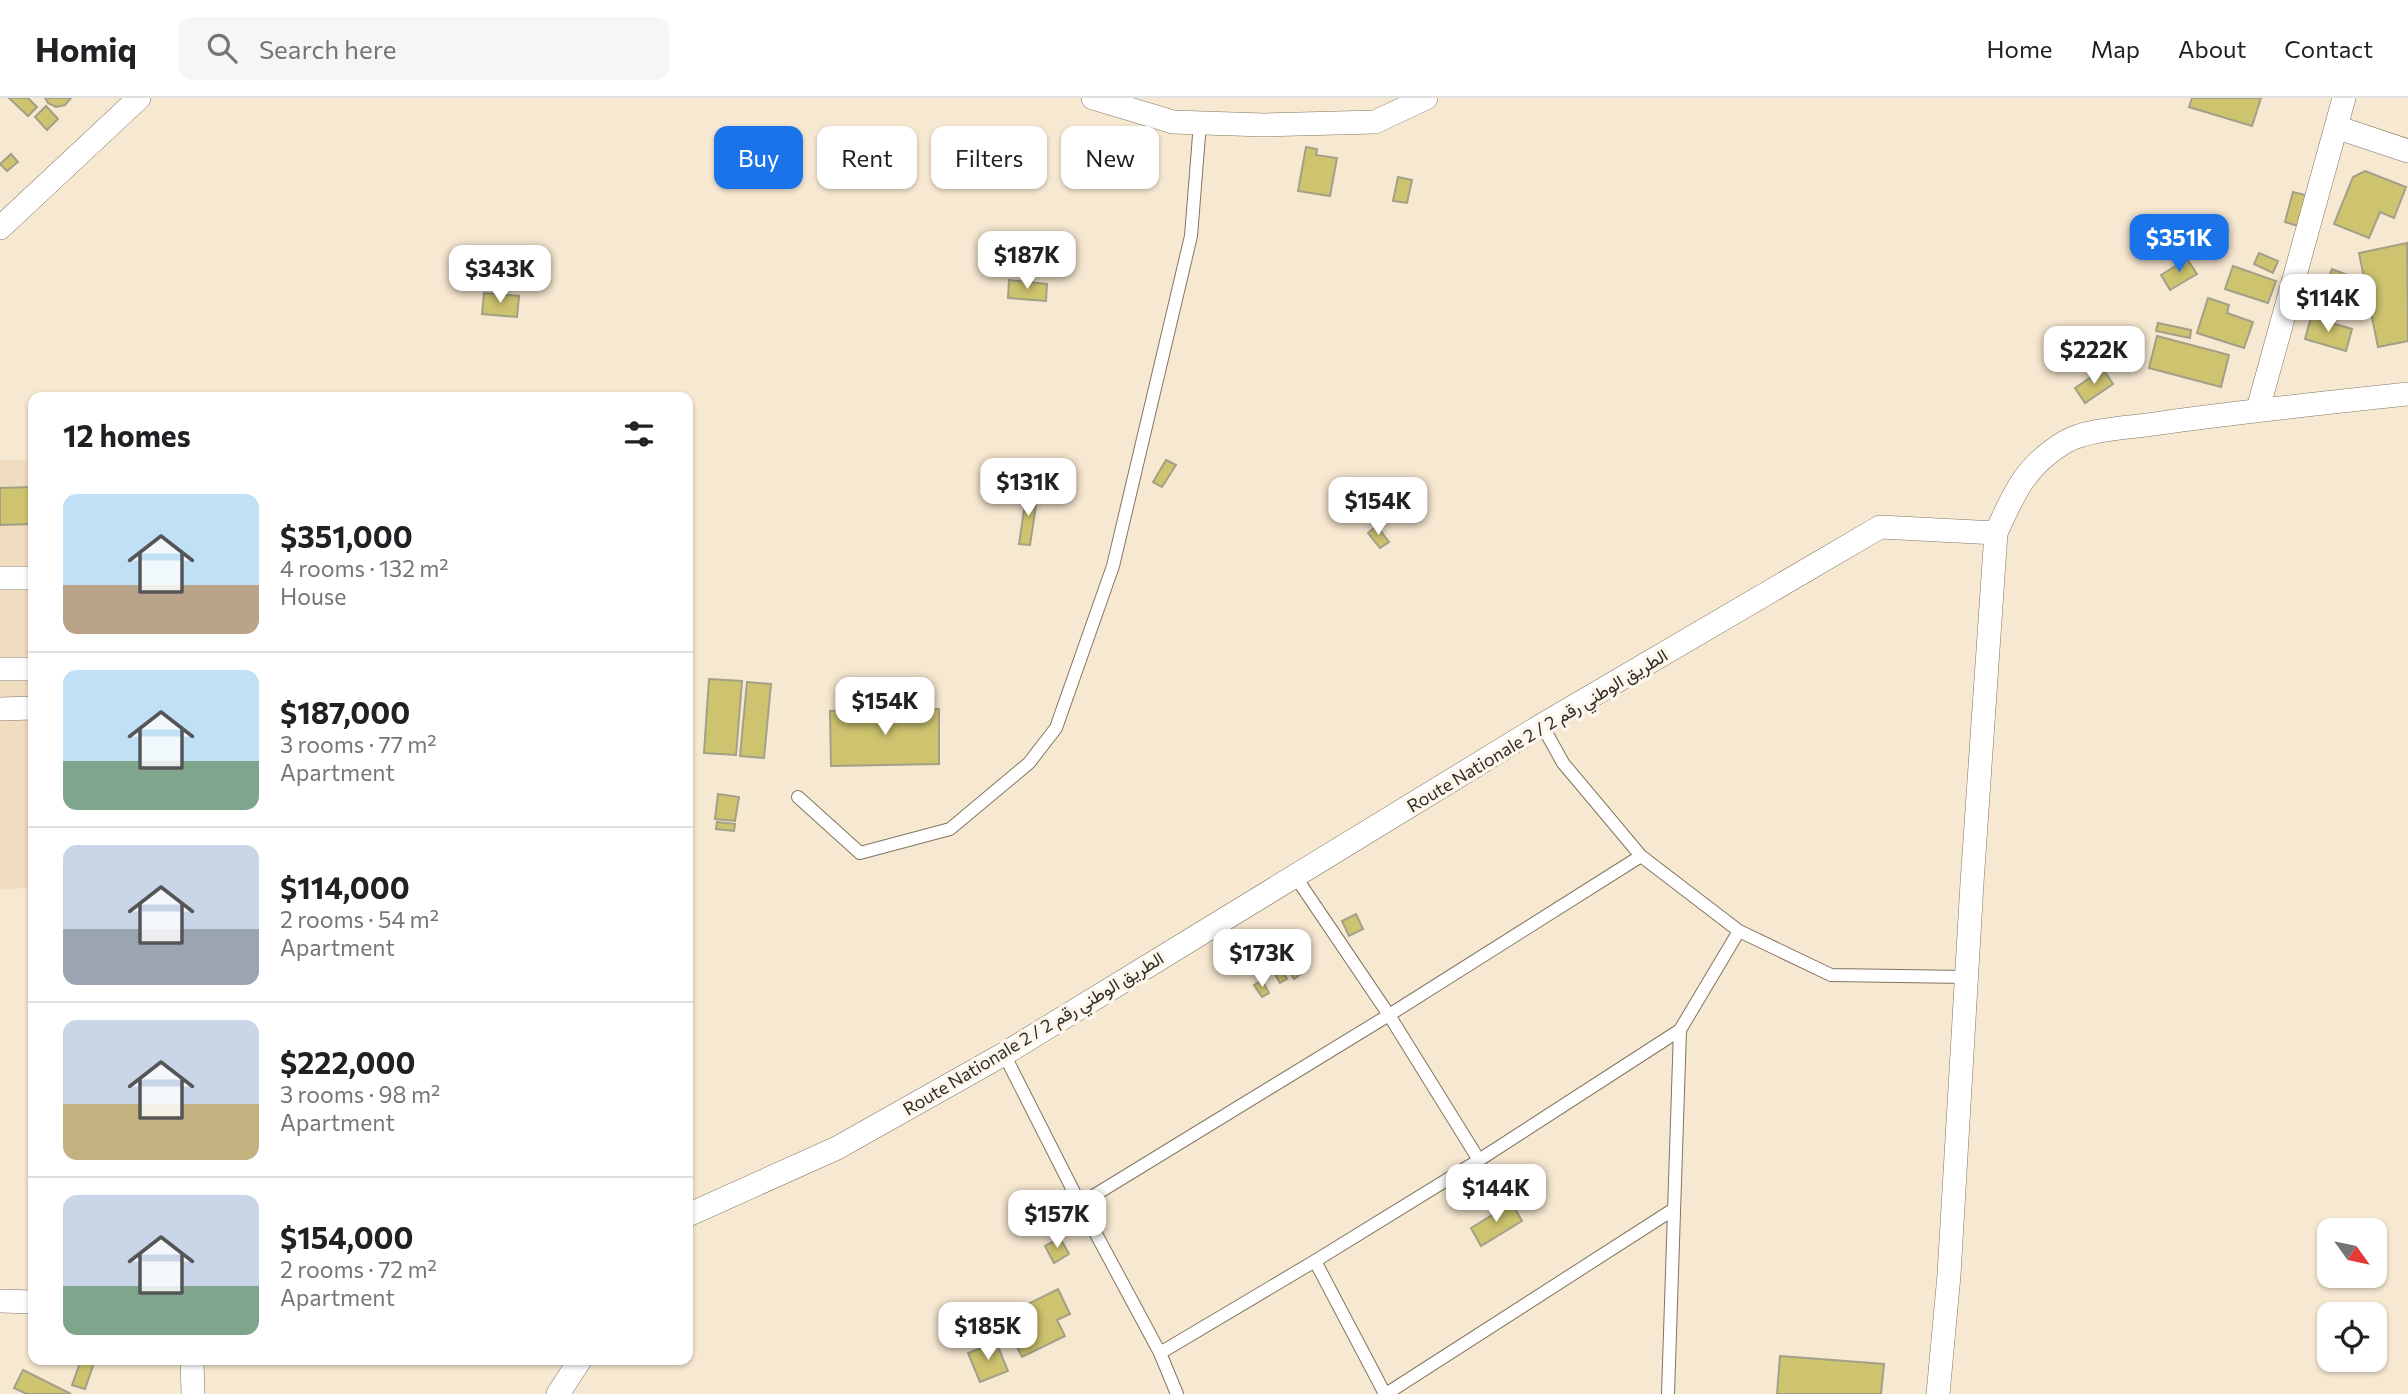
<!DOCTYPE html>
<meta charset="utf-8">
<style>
body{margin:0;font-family:Commissioner,Vazirmatn,sans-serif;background:#f6f6f6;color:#202124;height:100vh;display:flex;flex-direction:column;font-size:26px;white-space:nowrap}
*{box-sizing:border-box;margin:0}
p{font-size:23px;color:#757577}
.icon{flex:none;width:38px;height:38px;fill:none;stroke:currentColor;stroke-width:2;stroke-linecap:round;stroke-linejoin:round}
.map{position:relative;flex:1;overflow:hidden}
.drawer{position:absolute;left:28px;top:294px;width:665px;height:973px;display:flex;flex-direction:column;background:#fff;border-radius:14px;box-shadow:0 2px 5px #0004}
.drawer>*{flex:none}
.banner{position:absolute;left:714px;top:28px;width:665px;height:63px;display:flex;gap:14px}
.needle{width:46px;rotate:123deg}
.controls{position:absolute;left:2317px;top:1120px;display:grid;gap:14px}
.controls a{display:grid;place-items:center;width:70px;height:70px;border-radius:14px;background:#fff;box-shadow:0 2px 5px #0004;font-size:35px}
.price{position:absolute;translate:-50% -60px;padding:0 16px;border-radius:14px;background:#fff;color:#222;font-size:23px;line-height:46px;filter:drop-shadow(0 2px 4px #0008)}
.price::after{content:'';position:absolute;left:50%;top:42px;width:21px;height:16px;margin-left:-10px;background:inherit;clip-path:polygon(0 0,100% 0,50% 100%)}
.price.selected{background:#1a73e8;color:#fff}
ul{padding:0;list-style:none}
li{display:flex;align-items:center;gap:21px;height:175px;padding:0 35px}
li+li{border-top:2px solid #e0e0e0}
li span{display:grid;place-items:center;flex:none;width:196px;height:140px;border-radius:14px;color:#555}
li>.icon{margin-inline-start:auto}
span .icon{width:84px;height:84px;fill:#fffc;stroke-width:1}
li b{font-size:30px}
h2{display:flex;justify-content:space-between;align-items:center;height:84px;padding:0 35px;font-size:30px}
.chip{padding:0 24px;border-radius:14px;background:#fff;box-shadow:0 2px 5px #0004;font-size:24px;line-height:63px}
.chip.selected{background:#1a73e8;color:#fff}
header{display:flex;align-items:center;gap:42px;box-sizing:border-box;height:98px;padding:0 35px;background:#fff;border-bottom:2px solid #e0e0e0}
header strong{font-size:33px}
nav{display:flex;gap:38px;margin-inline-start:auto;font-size:24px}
.search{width:490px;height:63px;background:#f6f6f6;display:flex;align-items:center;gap:18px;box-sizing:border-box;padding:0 24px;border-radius:14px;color:#757577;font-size:26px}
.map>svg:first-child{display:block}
</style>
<header>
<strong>Homiq</strong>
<div class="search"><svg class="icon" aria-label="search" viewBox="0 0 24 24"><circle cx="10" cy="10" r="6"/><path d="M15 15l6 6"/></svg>Search here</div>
<nav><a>Home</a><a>Map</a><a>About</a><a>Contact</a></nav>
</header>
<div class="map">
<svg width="2408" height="1296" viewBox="0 0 2408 1296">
<rect width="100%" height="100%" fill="#f7e8d1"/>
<path fill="#f0dcbf" d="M0,362H33V790L0,791Z"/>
<path fill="#cec46f" stroke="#a3a088" stroke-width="2" d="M9,0H28L37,9L28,18Z
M45,0H71L65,7L56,9L48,5Z
M2192,0H2261L2252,28L2189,9Z
M46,8L58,21L47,32L35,19Z
M1306,49L1317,51L1316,57L1337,60L1330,98L1298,93Z
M11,56L18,64L7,73L0,66Z
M2365,73L2406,89L2394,120L2380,114L2369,140L2334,126L2353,79Z
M1398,79L1412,82L1407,105L1393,103Z
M2293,94L2309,98L2301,129L2285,124Z
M2407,145L2408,243L2378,249L2359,155Z
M2259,155L2278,163L2273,175L2254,166Z
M2187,161L2197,176L2170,192L2161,177Z
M2233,168L2276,183L2268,205L2225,191Z
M2332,171L2350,178L2345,191L2355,195L2351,207L2360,211L2356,221L2318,207Z
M1009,182L1047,186L1046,203L1008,200Z
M484,195L519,198L517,219L482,216Z
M2208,200L2229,207L2227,215L2253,224L2244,250L2197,235Z
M2311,219L2352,231L2346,253L2305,241Z
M2158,225L2191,232L2190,240L2156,233Z
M2157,238L2229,257L2221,289L2149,270Z
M2103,271L2113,286L2085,305L2075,290Z
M1166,362L1176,367L1162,389L1153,384Z
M33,389V426L0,427V390Z
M1027,392L1038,394L1030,447L1019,446Z
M1377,428L1389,444L1380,450L1368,435Z
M709,581L742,583L736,657L704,655Z
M747,584L771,586L764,660L740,658Z
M939,611V666L831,668L830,613Z
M718,696L739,699L735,723L715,721Z
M717,724L735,726L734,733L716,731Z
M1356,816L1363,831L1349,838L1342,823Z
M1294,864L1301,876L1294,881L1286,868Z
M1280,869L1287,881L1280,885L1273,873Z
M1262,882L1269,895L1262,899L1254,887Z
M1512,1105L1522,1123L1481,1148L1471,1130Z
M1060,1140L1069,1156L1054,1165L1045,1148Z
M1058,1191L1070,1216L1057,1222L1065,1238L1022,1259L1002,1219Z
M996,1244L1008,1273L980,1284L968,1255Z
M1780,1258L1884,1266L1881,1296H1777Z
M81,1262H95L85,1291L72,1287Z
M23,1272L71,1296H27L14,1290Z"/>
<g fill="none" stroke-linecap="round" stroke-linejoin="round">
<g stroke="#827560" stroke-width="14">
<path id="lane" d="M1542,627L1563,665L1641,758L1739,833L1831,877L1967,879
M798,699L860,755L950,731L1029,665L1056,630L1113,468L1191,138L1200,25
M1295,778L1389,917L1479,1062
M1004,956L1080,1106L1160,1255L1177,1296
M1080,1106L1389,917L1641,758
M1315,1163L1385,1296
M1160,1255L1315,1163L1479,1062L1680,932L1739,833
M1386,1296L1674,1111
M1668,1296L1680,932"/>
</g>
<g stroke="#827560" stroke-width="24">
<path id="street" d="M1093,0L1173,24L1264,27L1375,24L1426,0
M2344,0L2336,29L2408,53
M0,130L139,0
M2258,311L2336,29
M0,480H33
M0,571H33
M0,611L33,610
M688,1117L837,1050L1004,956L1542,627L1880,429L1996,435
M0,1203L33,1204
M192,1262L193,1296
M558,1296L580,1262
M1938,1296L1949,1177L1972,785L1996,435C2014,395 2025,368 2065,344C2087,331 2128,330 2154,326C2238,314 2323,305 2408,296"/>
</g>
<use href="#lane" stroke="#fff" stroke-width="12"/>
<use href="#street" stroke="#fff" stroke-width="23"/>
</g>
<g text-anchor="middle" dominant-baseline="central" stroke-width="7" stroke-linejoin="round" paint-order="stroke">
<g font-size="18" fill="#332e25" stroke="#fdf6ed">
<text transform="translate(1537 632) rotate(-31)">Route Nationale 2 / الطريق الوطني رقم 2</text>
<text transform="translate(1033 935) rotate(-31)">Route Nationale 2 / الطريق الوطني رقم 2</text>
</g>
</g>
</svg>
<div class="controls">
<a><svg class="needle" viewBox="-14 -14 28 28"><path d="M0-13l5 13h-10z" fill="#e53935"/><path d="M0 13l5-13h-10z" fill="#757577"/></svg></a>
<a><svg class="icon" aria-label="locate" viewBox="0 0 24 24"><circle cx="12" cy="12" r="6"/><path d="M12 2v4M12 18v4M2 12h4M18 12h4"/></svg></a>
</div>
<b class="price selected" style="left:2179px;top:176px">$351K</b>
<b class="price" style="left:1027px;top:193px">$187K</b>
<b class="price" style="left:500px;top:207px">$343K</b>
<b class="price" style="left:2328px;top:236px">$114K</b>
<b class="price" style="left:2094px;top:288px">$222K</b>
<b class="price" style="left:1028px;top:420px">$131K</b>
<b class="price" style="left:1378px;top:439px">$154K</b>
<b class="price" style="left:885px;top:639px">$154K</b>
<b class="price" style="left:1262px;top:891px">$173K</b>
<b class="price" style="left:1496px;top:1126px">$144K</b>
<b class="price" style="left:1057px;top:1152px">$157K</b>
<b class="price" style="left:988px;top:1264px">$185K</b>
<div class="banner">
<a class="chip selected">Buy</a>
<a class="chip">Rent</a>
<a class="chip">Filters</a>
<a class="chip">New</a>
</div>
<section class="drawer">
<h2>12 homes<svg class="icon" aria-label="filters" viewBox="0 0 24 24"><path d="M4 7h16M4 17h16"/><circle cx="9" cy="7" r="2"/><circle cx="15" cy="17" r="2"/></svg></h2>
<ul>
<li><span style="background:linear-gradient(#bfe0f5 65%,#b9a48a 0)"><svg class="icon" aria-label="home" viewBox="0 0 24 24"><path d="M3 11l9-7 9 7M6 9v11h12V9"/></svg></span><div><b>$351,000</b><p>4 rooms · 132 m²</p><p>House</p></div></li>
<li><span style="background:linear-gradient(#bfe0f5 65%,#7fa58c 0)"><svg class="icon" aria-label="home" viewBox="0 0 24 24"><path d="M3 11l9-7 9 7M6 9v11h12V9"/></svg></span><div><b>$187,000</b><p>3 rooms · 77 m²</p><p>Apartment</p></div></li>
<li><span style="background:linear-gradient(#c9d6e8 60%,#9aa5b1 0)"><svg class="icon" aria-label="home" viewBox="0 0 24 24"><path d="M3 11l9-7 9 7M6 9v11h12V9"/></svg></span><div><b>$114,000</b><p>2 rooms · 54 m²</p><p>Apartment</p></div></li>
<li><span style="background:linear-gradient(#c9d6e8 60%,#c2b280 0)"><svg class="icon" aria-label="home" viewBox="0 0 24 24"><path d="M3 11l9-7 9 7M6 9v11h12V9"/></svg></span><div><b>$222,000</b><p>3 rooms · 98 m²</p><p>Apartment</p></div></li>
<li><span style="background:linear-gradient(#c9d6e8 65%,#7fa58c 0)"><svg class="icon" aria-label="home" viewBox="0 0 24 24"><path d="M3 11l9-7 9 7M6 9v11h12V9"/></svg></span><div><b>$154,000</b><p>2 rooms · 72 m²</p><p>Apartment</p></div></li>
</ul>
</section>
</div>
